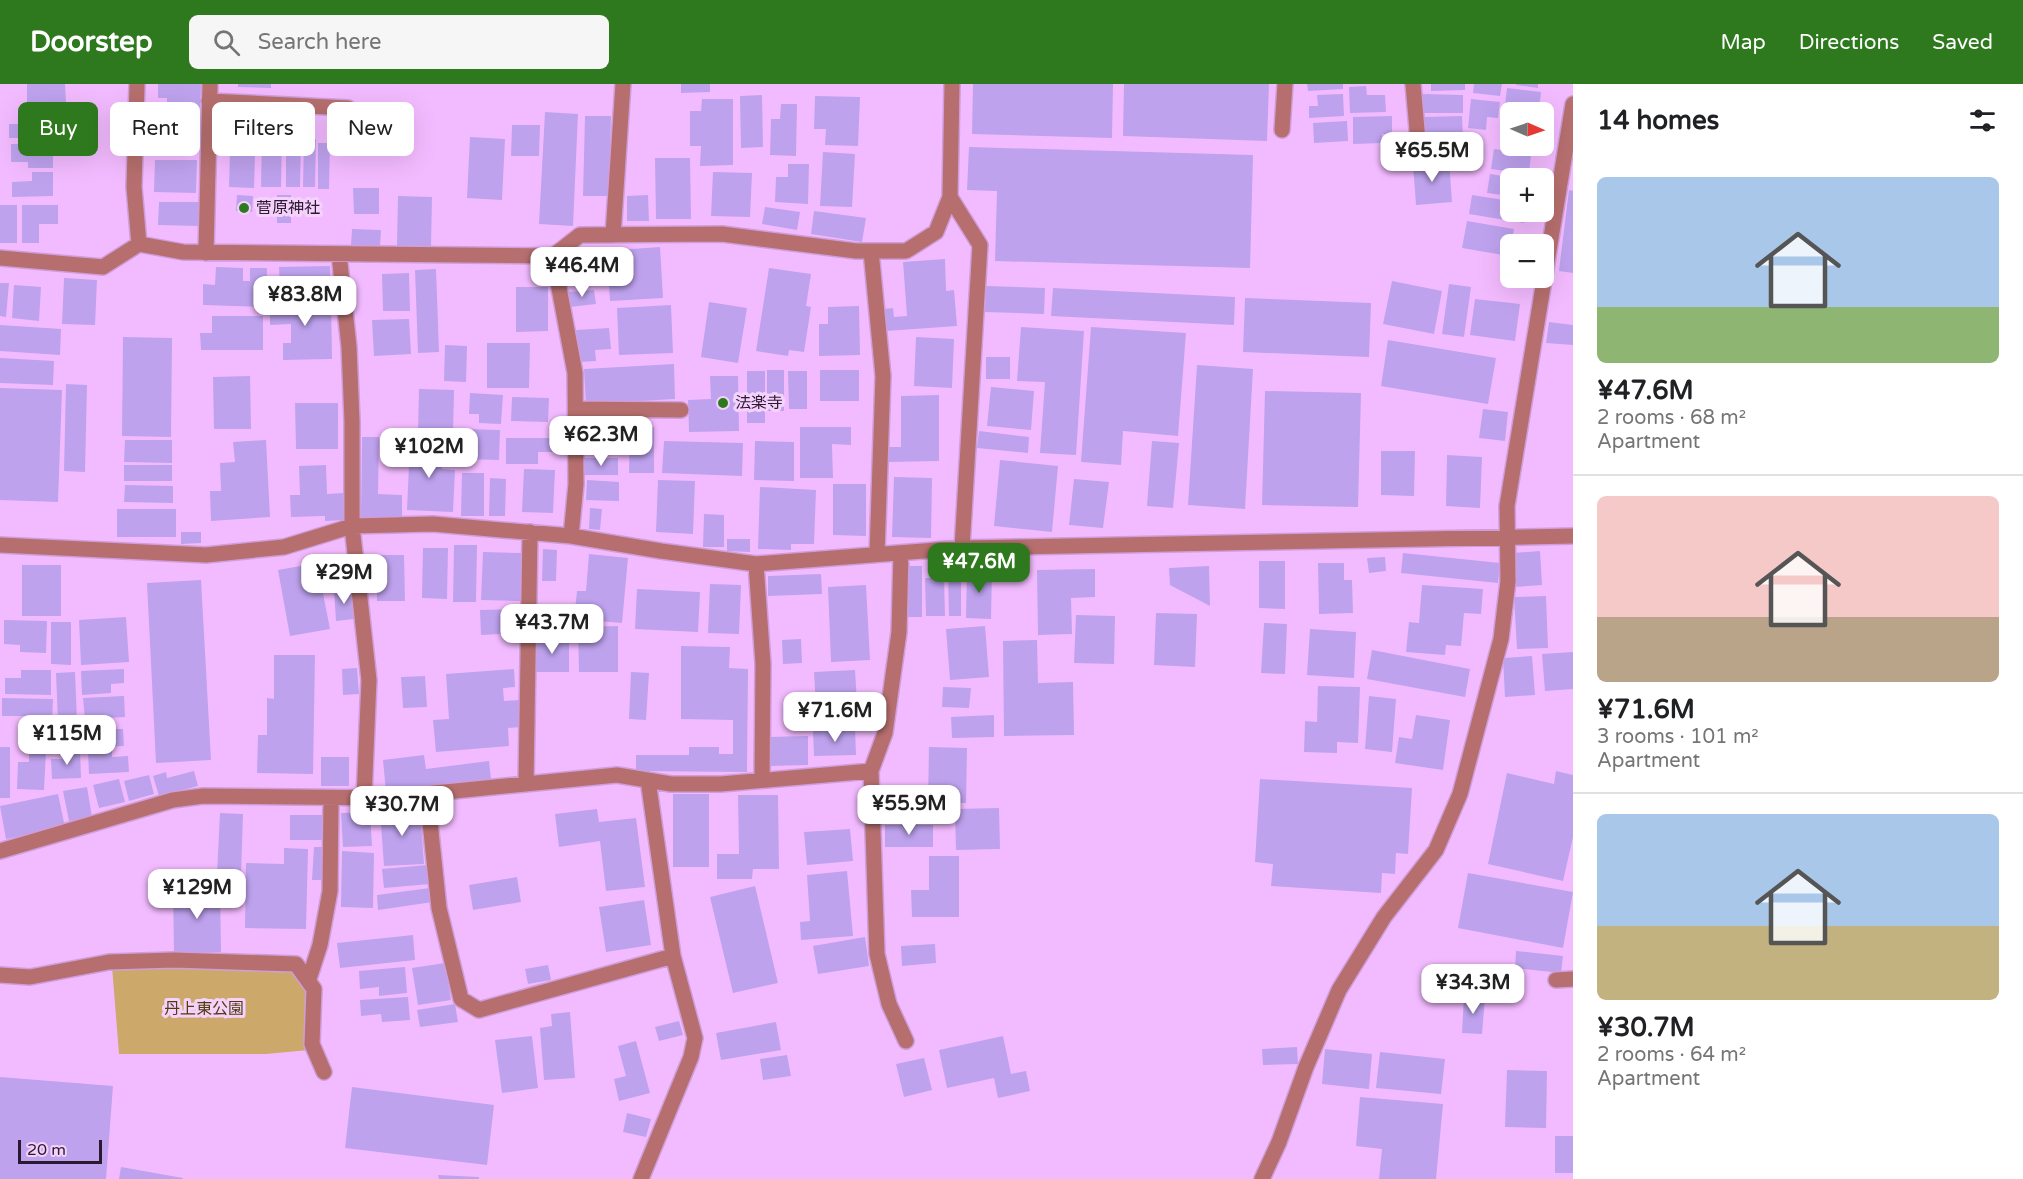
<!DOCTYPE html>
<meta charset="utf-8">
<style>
body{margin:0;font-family:"Varela Round","Noto Sans JP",sans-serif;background:#f6f6f6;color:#202124;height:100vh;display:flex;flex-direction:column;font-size:22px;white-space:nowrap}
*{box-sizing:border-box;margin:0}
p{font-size:20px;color:#757577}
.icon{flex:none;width:33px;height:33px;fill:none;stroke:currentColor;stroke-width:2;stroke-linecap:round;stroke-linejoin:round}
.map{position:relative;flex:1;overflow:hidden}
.drawer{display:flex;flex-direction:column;background:#fff;width:450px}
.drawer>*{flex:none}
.hud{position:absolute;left:18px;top:18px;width:570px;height:54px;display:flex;gap:12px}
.needle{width:39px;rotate:92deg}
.buttons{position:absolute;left:1500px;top:18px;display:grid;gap:12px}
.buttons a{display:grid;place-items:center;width:54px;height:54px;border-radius:9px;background:#fff;box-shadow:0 6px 24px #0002;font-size:30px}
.scale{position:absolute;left:18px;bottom:15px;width:84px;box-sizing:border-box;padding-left:6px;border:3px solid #2d1832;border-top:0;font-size:16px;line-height:21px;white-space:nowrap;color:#2d1832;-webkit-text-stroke:4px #f4d2fb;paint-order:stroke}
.price{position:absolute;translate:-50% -51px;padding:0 14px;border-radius:12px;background:#fff;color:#222;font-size:20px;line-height:39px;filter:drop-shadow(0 2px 3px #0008)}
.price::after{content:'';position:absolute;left:50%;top:36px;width:18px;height:14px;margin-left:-9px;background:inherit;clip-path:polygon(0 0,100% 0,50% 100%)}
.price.current{background:#2e781e;color:#fff}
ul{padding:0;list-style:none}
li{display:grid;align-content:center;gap:12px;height:318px;padding:0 24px}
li+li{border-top:2px solid #e0e0e0}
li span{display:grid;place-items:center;height:186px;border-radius:9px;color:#555}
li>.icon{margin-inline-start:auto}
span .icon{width:108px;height:108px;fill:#fffc;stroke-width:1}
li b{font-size:26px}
h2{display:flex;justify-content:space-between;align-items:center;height:72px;padding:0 24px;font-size:26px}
.tag{padding:0 21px;border-radius:9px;background:#fff;box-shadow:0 6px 24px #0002;font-size:21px;line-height:54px}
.tag.current{background:#2e781e;color:#fff}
header{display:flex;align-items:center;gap:36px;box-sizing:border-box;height:84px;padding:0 30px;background:#2e781e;color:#fff}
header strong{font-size:28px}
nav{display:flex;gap:33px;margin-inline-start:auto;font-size:21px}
.search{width:420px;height:54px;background:#f6f6f6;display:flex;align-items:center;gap:15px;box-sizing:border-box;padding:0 21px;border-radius:9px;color:#757577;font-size:22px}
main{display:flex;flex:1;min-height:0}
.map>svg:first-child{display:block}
</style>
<header>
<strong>Doorstep</strong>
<div class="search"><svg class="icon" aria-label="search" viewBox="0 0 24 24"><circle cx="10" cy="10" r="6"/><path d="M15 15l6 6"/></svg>Search here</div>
<nav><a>Map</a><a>Directions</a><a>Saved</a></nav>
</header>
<main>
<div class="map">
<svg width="1573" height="1095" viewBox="0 0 1573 1095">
<rect width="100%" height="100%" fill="#f3bbff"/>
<path fill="#cca96b" d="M112,882L293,885L309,895V966L266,970H119Z"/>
<path fill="#bea2ee" d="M27,0H65L66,18H27Z
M158,0H201L200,28H167V14H158Z
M238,0H271V4L238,3Z
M681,0H710V8L681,9Z
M973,0H1113L1112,54L972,50Z
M1124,0H1269L1267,57L1123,52Z
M1307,0H1343V5L1308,7Z
M1431,0H1465V6L1431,7Z
M1474,0H1502L1500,12L1473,9Z
M1516,0H1538V4L1516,1Z
M1366,2L1367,11H1385L1386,28L1350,29L1349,3Z
M1507,4L1541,8L1539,26L1505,21Z
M1343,10L1344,32L1309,34V22H1318L1317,11Z
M1422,10L1463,11V29H1422Z
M762,11L763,63L741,64L740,12Z
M815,12L860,13L858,62L825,61L826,45H814Z
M702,15H733V81L700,82L701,62H690V27H701Z
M1471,15L1500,18L1498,34L1487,33L1486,46L1468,44Z
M781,20H797L796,72L770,71L771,35H780Z
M1503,25L1520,27V28H1510V45L1501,44Z
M29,26H53V54H9V40H29Z
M545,28L578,30L573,142L539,140Z
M231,30H258L257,66L230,65Z
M585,32H611L609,112H583Z
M1392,32V50H1382V59L1353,60V33Z
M1462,32L1463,53H1422L1423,33Z
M157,34H198V70L156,69Z
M1347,37L1348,57L1314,59L1313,39Z
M512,41H540L539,72H511Z
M262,50L282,51L281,103H261Z
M470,53L505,55L502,116L467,114Z
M304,55H316L315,103H303Z
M286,56H301L300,103H286Z
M318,59H330L329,105H318Z
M11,60H53V84H28V78H11Z
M969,63L1253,71L1250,184L995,177L997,107L967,106Z
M1494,65L1531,70L1529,90L1491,85Z
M230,68L255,69L254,104L229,103Z
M823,68L855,70L852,123L820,122Z
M655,74H690L691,135H656Z
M155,76H197L196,109L154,108Z
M1449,77L1452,118L1416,121L1413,80Z
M788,80H809L808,120L775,118L776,93H788Z
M32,88H53V112L12,113V98L32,97Z
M713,88L752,89L750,133L711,132Z
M1490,90L1510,93V112L1487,109Z
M353,104H379V130H354Z
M1569,106L1573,107V189L1559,187Z
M237,111L253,112L252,128L236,127Z
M277,111H291V139H277Z
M648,111L649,137H627V112Z
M1472,111L1510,117V128H1525L1524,139L1469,130Z
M398,112L432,113L431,163L397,162Z
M159,118H200L199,142L158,141Z
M0,121H17V159H0Z
M22,121H58V140H39V159H22Z
M765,123L800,128L797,146L762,140Z
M814,127L866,134L862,158L811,150Z
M1467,137L1514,145L1509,172L1462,164Z
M352,145L381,146L380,162L351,161Z
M660,163L663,214L610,217L608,187L618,186L617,166Z
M945,175L946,207L954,206L957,242L886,247L884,225L893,224L894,233L907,232L903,178Z
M330,182L331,209L280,210L279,183Z
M216,183L243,184V197H250V184H267L266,223L203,221V200L215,201Z
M769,184L811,190L806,222L811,223L804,268L789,266L788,272L756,267Z
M436,185L439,268L418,269L415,186Z
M409,189L410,227H383L382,190Z
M64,194L97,196L95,241L62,240Z
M1392,197L1442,207L1434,250L1383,240Z
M0,199H9L6,233L0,232Z
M1449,200L1471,203L1464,253L1442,250Z
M14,201L41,203L39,237L12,234Z
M986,202L1045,204L1044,230L985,228Z
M516,203H548V247L516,248Z
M1053,204L1235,213L1234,241L1051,232Z
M594,206L596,220L570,223L568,208Z
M1245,214L1371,219L1369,273L1243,268Z
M270,215H331L332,275L283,276V259H291V240L270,241Z
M1475,215L1520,220L1515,257L1470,251Z
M709,218L747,224L738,279L701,273Z
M671,221L673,269L619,271L617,224Z
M859,222L860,271L819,272V240H828V223Z
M212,232H263V266H201L200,249H212Z
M409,235L411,270L374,272L372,236Z
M1549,238L1573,241V261L1546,259Z
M0,241L61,245L60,271L0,267Z
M1021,243L1084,247L1076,371L1040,369L1045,298L1017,297Z
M1091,243L1186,249L1178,352L1123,347L1121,381L1081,378Z
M609,244L611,265L595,266L596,277L579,278L576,246Z
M123,253L172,254L171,353L122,352Z
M916,253L954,255L952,304L914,302Z
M1388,256L1496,274L1488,320L1381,302Z
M487,259H530L529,304H487Z
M445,261L467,262L466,298L444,297Z
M986,273H1010V295H986Z
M0,274L54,277L53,301L0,299Z
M674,280L675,315L586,320L584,285Z
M1197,281L1253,285L1245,425L1188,421Z
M767,286H784V327H767Z
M820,286H859V317H820Z
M747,287H765V339H747Z
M788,287H807V325H789Z
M250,292L251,345H214L213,293Z
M710,292H738L739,347L689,348L688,316L711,315Z
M66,300L87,301L85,388L64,387Z
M991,303L1034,307L1031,346L987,342Z
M0,304L62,306L58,418L0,416Z
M419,305L454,306L453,350L418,349Z
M1265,307L1361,309L1358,423L1262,421Z
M470,309L503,311L501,340L479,339V330H469Z
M939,311V377L888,378L889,363H901V312Z
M512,313L549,314L548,338L511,337Z
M295,319H338V365H296Z
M1483,325L1508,328L1505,357L1479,354Z
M595,337L624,338V359L594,358Z
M630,343H654V389H629Z
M800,343H851V361L832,360L833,394H800Z
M465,345L500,346L499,376L464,375Z
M979,347L1029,353L1028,369L977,364Z
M362,353H379L378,410L402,411V434H361Z
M506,354H556V368H538V380H506Z
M125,356H172V379L124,378Z
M266,356L270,433L211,437L210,407H221L220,379L235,378L233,358Z
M664,357L743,359L742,392L662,389Z
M755,357L794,358V397L754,396Z
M1152,357L1179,359L1173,424L1147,422Z
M410,358L443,359L442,385L455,386L453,428L407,426Z
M1381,367H1415L1414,412L1381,411Z
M1447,371L1482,373L1480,424L1446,422Z
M584,374H618V391H584Z
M1000,376L1058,382L1052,448L994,442Z
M124,381H172V397H124Z
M326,381L327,410L343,409L345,436L325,437V432L291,433L290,411H300L299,382Z
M524,385L555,386L553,429L522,428Z
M462,389H484V432H461Z
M894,393L932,394L931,454L892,453Z
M490,394L506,395L505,432H489Z
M1074,395L1109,398L1103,444L1069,441Z
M587,396L619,398V417L586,416Z
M658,396L695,397L693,450L656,448Z
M833,400H866V452L833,451Z
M125,401L173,402V419L124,418Z
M760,403L816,406L814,460H791V466L758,465Z
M590,424L602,425L600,446L589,445Z
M117,425H176V453H117Z
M704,430L724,431V463H703Z
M181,448H201V459L181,460Z
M727,455H750V468L727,467Z
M454,461H477L476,518H453Z
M423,464H448L447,515L422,514Z
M543,465L557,466L556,497H542Z
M1540,467L1542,501L1514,503L1513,469Z
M483,468L522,469L520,517L481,516Z
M1403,469L1500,479L1498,499L1401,489Z
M589,470L628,474L622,539L574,535L577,507H586Z
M376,471H404L405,517H377Z
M1385,473L1386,487L1369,489L1367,474Z
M1259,477H1285V525L1259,524Z
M317,479L330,545L290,552L278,486Z
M1318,479H1344V496H1352L1353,529L1319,530Z
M22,481H61V532H22Z
M906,482H922V533H907Z
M1209,482L1210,522L1170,501L1169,484Z
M967,484L992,485L991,535L966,534Z
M1095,485V513L1071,514L1072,550L1038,551L1037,486Z
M948,487H961V532H949Z
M821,490L822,510L768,512V492Z
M925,494H944L945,532H926Z
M201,496L211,676L156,679L147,499Z
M710,500L741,501L739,550L708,549Z
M866,501L870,576L831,578L828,503Z
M1422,501L1483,505L1481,530L1464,529L1461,562L1446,561L1445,571L1406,568L1409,538L1419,539Z
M353,505L354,535L336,537L334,506Z
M637,505L700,508L698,548L635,545Z
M1546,512L1548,564L1517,565L1514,513Z
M521,525L522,549L481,551L480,526Z
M1156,529L1197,530L1195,583L1154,581Z
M1076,531L1115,532L1114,580L1074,579Z
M126,533L129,578L81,581L79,536Z
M4,536L47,537L46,569L20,568V561L4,560Z
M51,538H71V581L51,580Z
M1264,539L1287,540L1285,590L1261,589Z
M618,542V588H579L578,543Z
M985,542L989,593L950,596L946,545Z
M1310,545L1356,548L1354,594L1307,591Z
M569,553V588H535L534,554Z
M801,555L802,579L783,580L782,556Z
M1037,556L1038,599L1073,598L1074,651L1004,652L1003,557Z
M681,562L730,563L729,584L748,585L747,688L636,687V671H689V663H719V670H733V636L681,635Z
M1372,566L1470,585L1465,613L1367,595Z
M1573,568V605L1545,607L1542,570Z
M274,571H315L313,690L257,689L258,651H267V614L274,615Z
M1532,572L1535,611L1505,613L1503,574Z
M357,584L359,610L343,611L342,585Z
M124,585V599L111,600V609L82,611L81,587Z
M514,585L515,603L503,604L504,617L519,616L521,643L508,644L509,662L436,668L433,636L449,635L446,590Z
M21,586H51V611L5,610V594H21Z
M855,586L858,636L817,639L814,588Z
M75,588L77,637L58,638L56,589Z
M631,588L649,589L646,636L629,635Z
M425,592L427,623L403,624L401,593Z
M1318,602L1360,603L1358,659L1337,658V669L1304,668L1305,637L1317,638Z
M943,603L971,604L969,624L942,623Z
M124,612L125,633L85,635L83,614Z
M1369,612L1396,615L1392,668L1365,665Z
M2,614L53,615L52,639L27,638V632H2Z
M994,631V653L952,654L951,633Z
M1416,631L1450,636L1443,686L1395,679L1399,653L1412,655Z
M111,640V645H123L124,662L83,664V641Z
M855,645L856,671L814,672L813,647Z
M808,652V681L769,682V653Z
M0,663H10V714H0Z
M929,663L967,664L966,719L928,718Z
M112,665V673L128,672L129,688L89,690L88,667Z
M29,666L46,667L44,706L17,705L18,678H29Z
M80,666L81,694L52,695L51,675H62L61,667Z
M424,671L426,685L489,677L491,695L386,708L383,676Z
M321,673H349V702H321Z
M194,687L198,702L159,712L153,692L166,688L167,694Z
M1556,687L1573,691V753L1563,797L1488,780L1507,689L1554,700Z
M149,691L154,710L129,717L124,697Z
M119,695L125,718L99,724L93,701Z
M1260,695L1412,704L1408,770L1396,769L1395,790L1382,789L1381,809L1271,802L1273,780L1255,778Z
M87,703L92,733L69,737L63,707Z
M58,710L65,743L6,755L0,722Z
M673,710H709V783H673Z
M738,711H778L779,785H753L752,795H717V770H739Z
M420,724L424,780L384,782L380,727Z
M999,724L1000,765L956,766L955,725Z
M597,725L599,738L636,734L645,803L606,807L600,757L559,763L555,730Z
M370,728L372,762L343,763L341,729Z
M220,729L243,730L241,791L217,790Z
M290,731H323V756H290Z
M885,741H933V763H885Z
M850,745L853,777L807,781L804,748Z
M314,763H326L325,796H312Z
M284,764L308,765L306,845L245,844L246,779L284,780Z
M342,767L374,769L373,824L341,823Z
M929,772H959V833H912L911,806H929Z
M428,781L430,800L384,804L382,785Z
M847,787L853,852L801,856L800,838L810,837L807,791Z
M1468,789L1573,808L1563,864L1458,844Z
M517,793L521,818L473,826L469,801Z
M755,802L778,899L733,909L710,813Z
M220,804L221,868L174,869L173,805Z
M430,804L433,818L378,826L377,811Z
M644,816L651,861L606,868L599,823Z
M413,851L415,876L340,884L337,859Z
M865,853L869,882L818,890L813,862Z
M935,860L936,879L902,882L901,862Z
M1516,867L1563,872L1561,889L1515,884Z
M445,879L451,916L418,921L412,884Z
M548,881L551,896L528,900L525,885Z
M405,883L407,909L379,912V903L360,905L359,887Z
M1464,912L1485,913L1482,950L1462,949Z
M408,913L410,936L382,938L381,930L361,932L360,916Z
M455,920L458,938L420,943L417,926Z
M570,928L575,994L544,996L540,944L552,942L551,930Z
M679,937L683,951L659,957L655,943Z
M776,938L781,966L721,976L716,949Z
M532,952L538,1004L502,1009L495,956Z
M1003,952L1011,990L1026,987L1030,1007L998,1014L994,994L947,1004L939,966Z
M636,957L650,1009L619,1017L614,995L626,992L618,962Z
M1297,963L1298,980L1263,981L1262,965Z
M1325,965L1372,970L1369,1005L1322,1000Z
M1380,968L1445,975L1441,1010L1376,1004Z
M787,971L791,992L763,996L760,975Z
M924,974L932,1006L904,1013L896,980Z
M1507,986L1547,987L1546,1044L1505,1043Z
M0,993L113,1002L106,1095H0Z
M352,1003L494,1021L487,1081L345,1064Z
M1360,1013L1443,1020L1436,1095H1379L1382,1065L1356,1062Z
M627,1029L651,1035L646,1053L623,1048Z
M1555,1052H1573V1089H1555Z
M121,1083L183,1094V1095H119Z
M438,1091L479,1093V1095H439Z"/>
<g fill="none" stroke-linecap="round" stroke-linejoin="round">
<g stroke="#cf9eda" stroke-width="18">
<path id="minor" d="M137,0L134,103L139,160L183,168L553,172L580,151L722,150L856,167H906L936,148L950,113L952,0
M1413,0L1418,57
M209,17L348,24
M1282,46L1285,0
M950,113L980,161L962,464
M613,151L623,0
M871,167L883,292L877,470
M206,169L210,0
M339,170L349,263L352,337V442L369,596L364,714
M553,172L575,289L576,400L571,452
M0,174L103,183L139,160
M576,325L681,326
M0,461L206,471L284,463L352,442L433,440L571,452L661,467L756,480L962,464L1573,452
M901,469L899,548L885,649L871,687L877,870L889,920L906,957
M756,480L763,580L762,696
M526,700L530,448
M427,710L439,824L461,915L479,926L673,872
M0,767L173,716L203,712L384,714L617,691L671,700H721L871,687
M0,891L30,893L109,878L174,876L296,880L314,905L312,960L324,988
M309,895L320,861L330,807L331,715
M1556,896L1573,895
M641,1095L691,973L695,954L673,872L648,696
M1262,1095L1279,1058L1306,983L1339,906L1384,833L1436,766L1460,710L1501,555L1508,497L1507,422L1573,20"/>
</g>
<use href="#minor" stroke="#b66f6e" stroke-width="15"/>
</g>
<g fill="#2e781e" stroke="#f4d2fb" stroke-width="2">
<circle cx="244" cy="124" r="6"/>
<circle cx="723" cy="319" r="6"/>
</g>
<g text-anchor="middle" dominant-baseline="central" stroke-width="6" stroke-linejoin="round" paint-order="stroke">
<g font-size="16" fill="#2d1832" stroke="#f4d2fb" text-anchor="start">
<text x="256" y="124">菅原神社</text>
<text x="735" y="319">法楽寺</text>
</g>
<g font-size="16" fill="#523b0c" stroke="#f4d2fb">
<text x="204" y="925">丹上東公園</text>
</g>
</g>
</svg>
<div class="buttons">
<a><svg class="needle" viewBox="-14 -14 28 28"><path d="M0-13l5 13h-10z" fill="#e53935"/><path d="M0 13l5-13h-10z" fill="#757577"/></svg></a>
<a>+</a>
<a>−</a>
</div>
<div class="scale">20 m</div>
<b class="price" style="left:1432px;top:99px">¥65.5M</b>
<b class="price" style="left:582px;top:214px">¥46.4M</b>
<b class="price" style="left:305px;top:243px">¥83.8M</b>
<b class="price" style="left:601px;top:383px">¥62.3M</b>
<b class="price" style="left:429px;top:395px">¥102M</b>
<b class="price current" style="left:979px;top:510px">¥47.6M</b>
<b class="price" style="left:344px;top:521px">¥29M</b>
<b class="price" style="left:552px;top:571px">¥43.7M</b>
<b class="price" style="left:835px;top:659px">¥71.6M</b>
<b class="price" style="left:67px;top:682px">¥115M</b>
<b class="price" style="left:909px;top:752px">¥55.9M</b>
<b class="price" style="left:402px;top:753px">¥30.7M</b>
<b class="price" style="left:197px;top:836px">¥129M</b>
<b class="price" style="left:1473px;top:931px">¥34.3M</b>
<div class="hud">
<a class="tag current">Buy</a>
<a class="tag">Rent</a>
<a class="tag">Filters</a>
<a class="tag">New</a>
</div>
</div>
<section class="drawer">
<h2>14 homes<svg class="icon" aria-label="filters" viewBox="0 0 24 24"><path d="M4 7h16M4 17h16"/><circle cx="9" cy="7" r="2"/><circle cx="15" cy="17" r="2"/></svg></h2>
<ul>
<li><span style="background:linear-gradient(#a9c7e8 70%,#8fb573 0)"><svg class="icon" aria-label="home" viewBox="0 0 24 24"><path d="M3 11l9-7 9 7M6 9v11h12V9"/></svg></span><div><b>¥47.6M</b><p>2 rooms · 68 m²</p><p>Apartment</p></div></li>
<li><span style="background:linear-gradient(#f6c9c9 65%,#b9a48a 0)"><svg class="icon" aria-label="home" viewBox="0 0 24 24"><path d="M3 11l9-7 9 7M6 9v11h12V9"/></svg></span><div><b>¥71.6M</b><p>3 rooms · 101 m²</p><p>Apartment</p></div></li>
<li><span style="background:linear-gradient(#a9c7e8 60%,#c2b280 0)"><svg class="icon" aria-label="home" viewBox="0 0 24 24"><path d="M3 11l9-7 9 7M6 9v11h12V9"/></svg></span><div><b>¥30.7M</b><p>2 rooms · 64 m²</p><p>Apartment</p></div></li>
</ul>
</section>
</main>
